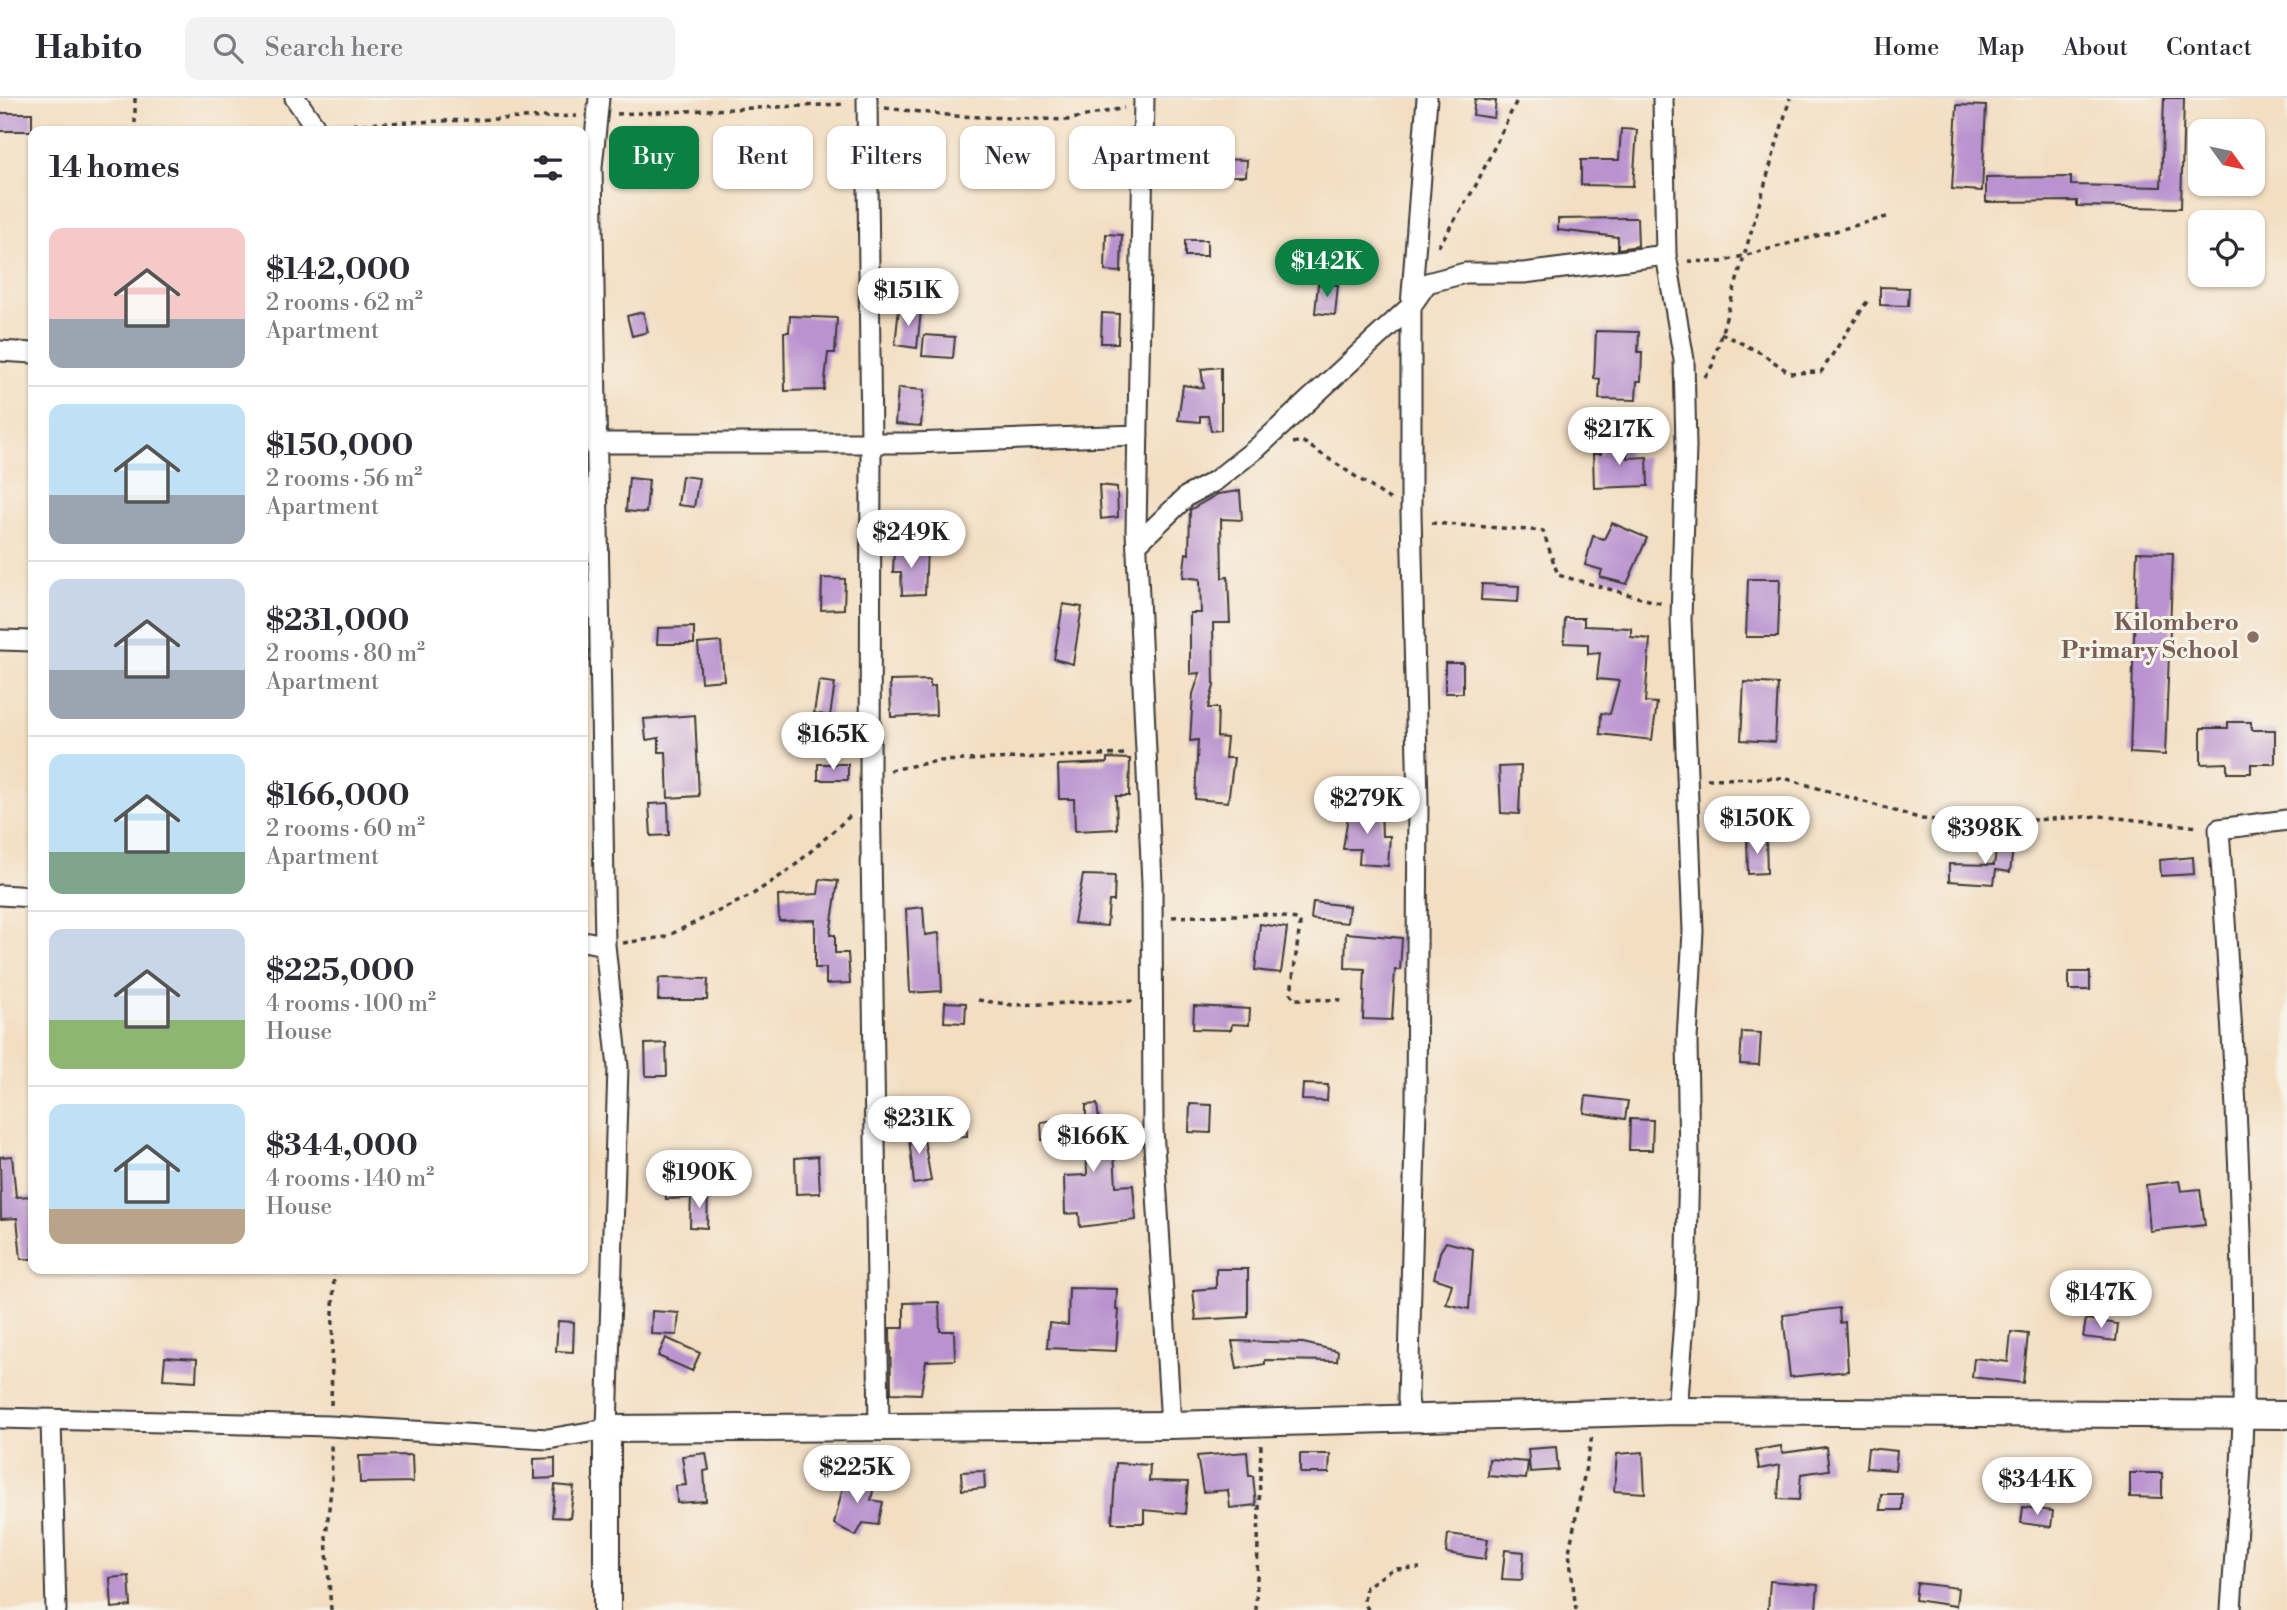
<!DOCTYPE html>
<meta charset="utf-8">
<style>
body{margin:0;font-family:"Libre Bodoni",serif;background:#f2f2f3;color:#2b2b33;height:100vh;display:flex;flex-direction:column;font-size:26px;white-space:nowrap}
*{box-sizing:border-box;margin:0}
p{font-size:23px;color:#7c7c81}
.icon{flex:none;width:38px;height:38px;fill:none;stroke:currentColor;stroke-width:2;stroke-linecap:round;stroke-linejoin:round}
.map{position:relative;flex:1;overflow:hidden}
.side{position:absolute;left:28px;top:28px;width:560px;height:1148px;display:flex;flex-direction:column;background:#fff;border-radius:14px;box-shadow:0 2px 5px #0004}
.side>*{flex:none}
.guide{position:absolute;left:609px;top:28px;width:665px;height:63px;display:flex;gap:14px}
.needle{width:46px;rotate:123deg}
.controls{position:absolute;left:2188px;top:21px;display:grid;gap:14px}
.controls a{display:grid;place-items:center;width:77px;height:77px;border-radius:14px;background:#fff;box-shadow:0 2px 5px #0004;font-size:35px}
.price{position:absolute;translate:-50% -60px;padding:0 16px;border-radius:24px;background:#fff;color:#222;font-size:23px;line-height:46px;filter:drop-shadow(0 2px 4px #0008)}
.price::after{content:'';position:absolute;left:50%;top:42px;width:21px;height:16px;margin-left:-10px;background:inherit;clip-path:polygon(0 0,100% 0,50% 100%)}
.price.selected{background:#0b8043;color:#fff}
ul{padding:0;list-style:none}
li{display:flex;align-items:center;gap:21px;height:175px;padding:0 21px}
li+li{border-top:2px solid #e1e1e2}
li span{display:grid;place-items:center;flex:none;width:196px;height:140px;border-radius:14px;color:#555}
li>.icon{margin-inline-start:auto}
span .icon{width:84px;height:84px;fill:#fffc;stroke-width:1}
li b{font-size:30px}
h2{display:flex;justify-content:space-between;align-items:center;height:84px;padding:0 21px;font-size:30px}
.chip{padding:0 24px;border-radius:14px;background:#fff;box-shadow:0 2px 5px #0004;font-size:24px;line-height:63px}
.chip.selected{background:#0b8043;color:#fff}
header{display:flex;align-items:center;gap:42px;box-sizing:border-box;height:98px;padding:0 35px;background:#fff;border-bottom:2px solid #e1e1e2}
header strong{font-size:33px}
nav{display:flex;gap:38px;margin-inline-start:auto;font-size:24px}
.search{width:490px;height:63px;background:#f2f2f3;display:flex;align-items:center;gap:18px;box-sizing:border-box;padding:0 24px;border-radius:14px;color:#7c7c81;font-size:26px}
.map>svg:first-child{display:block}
</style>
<header>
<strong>Habito</strong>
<div class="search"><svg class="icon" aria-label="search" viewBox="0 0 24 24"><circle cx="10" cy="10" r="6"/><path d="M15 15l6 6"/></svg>Search here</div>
<nav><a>Home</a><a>Map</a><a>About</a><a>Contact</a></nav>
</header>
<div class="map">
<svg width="2287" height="1512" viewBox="0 0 2287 1512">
<rect width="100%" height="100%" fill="#f7f3e8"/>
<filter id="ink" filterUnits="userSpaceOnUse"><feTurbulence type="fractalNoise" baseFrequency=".0143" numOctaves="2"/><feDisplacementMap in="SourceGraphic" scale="14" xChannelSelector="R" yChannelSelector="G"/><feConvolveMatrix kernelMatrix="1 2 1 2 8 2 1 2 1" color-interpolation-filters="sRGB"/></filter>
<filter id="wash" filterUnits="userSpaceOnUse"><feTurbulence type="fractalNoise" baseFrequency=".00686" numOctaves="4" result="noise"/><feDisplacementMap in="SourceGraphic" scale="28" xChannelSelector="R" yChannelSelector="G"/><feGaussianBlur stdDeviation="1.57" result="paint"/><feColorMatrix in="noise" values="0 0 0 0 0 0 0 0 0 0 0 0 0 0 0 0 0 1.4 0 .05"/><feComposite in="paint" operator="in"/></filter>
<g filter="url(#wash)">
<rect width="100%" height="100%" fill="#f3dec2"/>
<g id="blocks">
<path fill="#b993cf" d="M2164,0H2184L2181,110L2077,108V103L1986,104V80L2071,79V87L2161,89Z
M1475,1L1496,3L1494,20L1473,17Z
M1957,7L1986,8L1982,93L1952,91Z
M0,15H32V33H0Z
M1621,31L1637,32L1633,88L1581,87V62H1619Z
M1221,56V61L1247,62L1246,78H1199L1198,58Z
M1627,120H1637L1638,148L1618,151V139L1558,132V121Z
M1106,136L1122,137L1121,174L1105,173Z
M1185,142H1207V158H1185Z
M1318,186L1338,187L1335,217L1315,215Z
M1880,189L1909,190L1908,208L1880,207Z
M899,210L921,212L917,250L895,247Z
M643,214L648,234L632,238L627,218Z
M1102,215L1119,216L1118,245H1101Z
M790,218L837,220L835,255H828L824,292L785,293L784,234H789Z
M1596,233L1639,234L1638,254H1642L1641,283H1637L1636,302L1599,301L1600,281L1594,280Z
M924,237L955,239L953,260L922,258Z
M1221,269V332L1211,333L1208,318H1200V324L1178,322L1183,287L1204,290L1201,271Z
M898,290L924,292L921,328L895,326Z
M1604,341L1629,345L1627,360L1647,359L1648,388L1594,390L1593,356H1601Z
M682,378L699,380L694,409L678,407Z
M629,380L649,382L646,415L626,413Z
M1099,387L1117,389L1118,419L1101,421Z
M1240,393L1242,422L1221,421L1222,480L1228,479L1230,525H1213L1214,588L1208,610H1218L1217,639L1227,640L1225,660H1234L1228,704L1195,701L1198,642L1190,643L1193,596L1200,575L1190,576V515H1201L1200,481L1183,479L1186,455L1189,456L1190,412L1218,396Z
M1612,425L1647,440L1627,486L1600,479L1602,472L1585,467L1593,438L1604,441Z
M894,450L927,451L925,496L902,497L901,474H893Z
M2137,454L2173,455L2165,657L2130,655Z
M822,480L845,481L844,511L821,512Z
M1748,481H1780L1778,539H1746Z
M1482,486L1519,488L1518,504L1481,502Z
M1063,506L1082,509L1073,566L1054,561Z
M1565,520H1584V528L1631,530V539L1650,541L1645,604L1657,605L1652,642L1600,636L1601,615L1610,616L1619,583L1597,581L1600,555L1588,556V546L1564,545Z
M694,529V546H657L658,530Z
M721,544L724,582L701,584L698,546Z
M1445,565H1463V595H1445Z
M930,582V589L935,588L936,617L891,619L890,583Z
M819,583L835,585L830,618L814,615Z
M1744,584L1778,586L1775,644L1741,642Z
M695,617L699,698L668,700L666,654H659V640L646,642L644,621Z
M2228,624H2251V632H2275V666H2251V675H2227V665L2201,666V630H2228Z
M1107,660L1130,661L1129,698H1116L1117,731L1075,733L1074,701H1059L1058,667L1107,665Z
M818,666H848V682H818Z
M1521,668L1519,716L1501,715L1499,669Z
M668,705L669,737L651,738L649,706Z
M1381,709L1382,738H1390L1388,768L1359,766L1360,751H1343L1349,711Z
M1766,740L1767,775L1748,776L1747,741Z
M1998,740L2014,742L2010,774L1996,772L1994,786L1949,783V766L1994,767Z
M2193,759L2194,776L2161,778L2160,762Z
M1083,777L1115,778L1114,803H1109L1107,828L1074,825Z
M820,781L838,783L830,837H835V855H848L850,885L826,886V870H815V822L779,823L778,798L818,796Z
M1313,804L1349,808L1347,825L1311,821Z
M923,809L925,837L939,835L942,893L910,895L906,811Z
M1260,826L1287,830L1281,875L1255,872Z
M1346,835L1402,840L1400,872H1395L1392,922L1363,921L1365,871L1345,870Z
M2069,874H2090V892H2069Z
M659,880L708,881L707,902H658Z
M945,904L966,905L965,925L944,924Z
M1194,908L1250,911L1249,927L1232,926L1231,932L1193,931Z
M1742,934L1761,935L1759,967L1740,966Z
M666,945L667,978H646L645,946Z
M1303,986L1328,987L1327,1003L1302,1002Z
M1586,998L1628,1003L1625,1021L1584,1015Z
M1097,1006L1101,1039L1113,1038L1116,1088L1133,1087L1136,1122L1080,1129L1079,1115L1065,1116L1064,1078L1087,1077L1086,1038L1042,1042L1041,1024L1086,1018V1007Z
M1190,1006L1212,1007L1211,1035L1189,1034Z
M966,1009L967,1038L949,1039L948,1010Z
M1630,1021L1653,1022L1652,1052H1629Z
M922,1029L931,1083L914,1086L908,1031Z
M12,1058L16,1099L33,1098V1161H21L17,1120L1,1121L0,1059Z
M818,1058L820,1095L796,1096L795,1060Z
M687,1083L688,1100L666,1101L665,1084Z
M2179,1083L2181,1093L2200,1091L2205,1127L2150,1133L2146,1087Z
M691,1095H708L707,1130L690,1129Z
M1446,1144L1473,1151L1469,1211L1446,1206L1452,1186L1434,1180L1440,1154Z
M1216,1171H1248V1219L1196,1222L1193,1192L1216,1190Z
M1069,1190L1117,1191L1116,1212H1119L1116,1253L1047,1250L1049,1225L1068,1227Z
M939,1204L940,1233H954L955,1262L926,1263L921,1296L891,1295L890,1230H904V1205Z
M1839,1210L1840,1225L1845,1224L1848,1273L1790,1279L1783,1217Z
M652,1213L679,1215L677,1237L651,1236Z
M2086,1221L2118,1226L2116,1243L2083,1239Z
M558,1223L574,1224L573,1254L556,1253Z
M2011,1234L2028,1236L2023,1285L1972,1279L1974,1260L2008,1264Z
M666,1240L700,1255L692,1273L658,1258Z
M1232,1243L1303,1245L1338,1253L1337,1263L1265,1262V1266L1237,1271Z
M165,1259L197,1261L196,1283L163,1281Z
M1781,1348L1782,1355L1826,1349L1829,1372L1801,1376L1799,1402L1778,1401L1780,1367L1759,1371L1756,1352Z
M1556,1349L1558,1372L1530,1374L1528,1351Z
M1868,1350L1897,1353L1895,1372L1866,1370Z
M1247,1354L1249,1378H1253L1256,1407L1230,1410L1228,1392L1203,1394L1197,1358Z
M1643,1354L1645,1395L1614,1393L1617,1356Z
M706,1355L709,1372L704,1373L706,1403L677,1405L676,1388L686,1387L682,1358Z
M1300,1356H1330L1329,1375H1300Z
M412,1357L413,1384L360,1385L359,1358Z
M555,1360V1380L534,1381V1361Z
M1489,1361L1528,1364L1526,1381L1488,1378Z
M1116,1365L1150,1367L1149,1383L1188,1384L1185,1416L1144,1412V1425H1112Z
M984,1373L985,1390L962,1392L961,1374Z
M2130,1375H2162V1400L2130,1399Z
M846,1376L875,1384L871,1402L883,1404L878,1427L863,1425L856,1438L834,1426Z
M555,1387L574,1389L570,1420L552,1419Z
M1881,1396H1902V1412H1880Z
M2023,1409L2053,1413L2051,1429L2021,1425Z
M1448,1436L1488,1441L1485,1461L1446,1455Z
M1505,1452L1524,1454L1522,1482L1502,1481Z
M129,1478L131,1508L112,1510L110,1480Z
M1770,1483L1818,1487L1816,1512H1768Z
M1917,1485L1958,1490L1956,1508L1915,1502Z"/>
</g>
</g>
<g filter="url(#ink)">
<use href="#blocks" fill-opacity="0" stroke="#3c3935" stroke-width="2"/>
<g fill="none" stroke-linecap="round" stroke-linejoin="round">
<g stroke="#3c3935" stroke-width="23">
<path id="street" d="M295,0L314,27V33
M867,0L871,345L870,676L879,1330
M1144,0L1136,433L1152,785L1153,1031L1171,1327
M1663,0L1666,157L1684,262L1686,348L1681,521L1693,833L1687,942L1689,1062L1686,1197L1677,1313
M0,253L33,255
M583,342L597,345H911L1138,337
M1137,446L1187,398L1215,383L1257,350L1411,208L1427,185L1465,175H1524L1666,157
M0,542L33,543
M0,797L33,799
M583,843L605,847
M0,1320L330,1328L548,1341L607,1331L618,969L605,847L592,69L599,0
M1411,1320L1408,1301L1416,1009L1418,704L1411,415V208L1427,0
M51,1322L56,1512
M2231,1512C2235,1447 2242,1381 2243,1316C2245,1121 2232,925 2219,731L2287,722"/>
</g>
<g stroke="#3c3935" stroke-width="30">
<path id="secondary" d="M607,1512V1331L1171,1327L1677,1313L2287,1317"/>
</g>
<path stroke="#3c3935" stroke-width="3.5" stroke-dasharray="5 5" stroke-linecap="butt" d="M135,0V33
M885,10L956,18L1067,22L1124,10
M617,16L846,6
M333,27L577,18
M1438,149L1475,89L1518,0
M1688,163L1721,164L1890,118
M1721,235L1761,255L1790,275L1821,274L1868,202
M1705,279L1712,268L1790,0
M1293,345L1302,343L1391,402
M1431,425L1543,433L1558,477L1663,506
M890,672L938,663L1126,656
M1707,681L1784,680L1922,721L1983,725L2100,718L2200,729
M1172,819L1264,816L1297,821L1300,826L1291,895L1294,901L1343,902
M623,845L665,839L750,798L791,771L850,718
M978,902L1013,907L1133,903
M331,1307L334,1171
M331,1512L326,1439L332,1381L331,1347
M1256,1512L1261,1346
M1368,1512L1364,1503L1366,1489L1393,1471L1420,1470
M1576,1512L1569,1454L1592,1338"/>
<use href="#street" stroke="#fff" stroke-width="19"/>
<use href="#secondary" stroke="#fff" stroke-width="26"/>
</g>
</g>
<circle fill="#8d6e63" stroke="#f7f3e8" stroke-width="2.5" cx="2253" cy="539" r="7"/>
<g text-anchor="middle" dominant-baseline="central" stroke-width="6" stroke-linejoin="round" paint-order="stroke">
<g font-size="24" font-weight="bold" fill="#785e54" stroke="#f7f3e8" text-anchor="end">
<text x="2239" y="525">Kilombero<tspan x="2239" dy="28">Primary School</tspan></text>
</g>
</g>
</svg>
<div class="controls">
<a><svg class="needle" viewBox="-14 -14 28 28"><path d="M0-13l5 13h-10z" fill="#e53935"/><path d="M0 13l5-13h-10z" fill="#7c7c81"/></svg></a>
<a><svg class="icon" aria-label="locate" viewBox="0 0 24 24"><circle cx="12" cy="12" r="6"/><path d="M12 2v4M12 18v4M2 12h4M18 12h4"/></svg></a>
</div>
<b class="price selected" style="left:1327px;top:201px">$142K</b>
<b class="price" style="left:908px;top:230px">$151K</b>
<b class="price" style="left:1619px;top:369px">$217K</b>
<b class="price" style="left:911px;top:472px">$249K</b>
<b class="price" style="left:833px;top:674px">$165K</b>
<b class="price" style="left:1367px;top:738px">$279K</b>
<b class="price" style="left:1757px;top:758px">$150K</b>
<b class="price" style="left:1985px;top:768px">$398K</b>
<b class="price" style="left:919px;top:1058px">$231K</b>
<b class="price" style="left:1093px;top:1076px">$166K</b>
<b class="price" style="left:699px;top:1112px">$190K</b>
<b class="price" style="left:2101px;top:1232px">$147K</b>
<b class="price" style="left:857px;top:1407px">$225K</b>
<b class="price" style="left:2037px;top:1419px">$344K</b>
<div class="guide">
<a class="chip selected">Buy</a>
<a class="chip">Rent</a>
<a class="chip">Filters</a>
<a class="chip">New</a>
<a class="chip">Apartment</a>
</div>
<section class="side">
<h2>14 homes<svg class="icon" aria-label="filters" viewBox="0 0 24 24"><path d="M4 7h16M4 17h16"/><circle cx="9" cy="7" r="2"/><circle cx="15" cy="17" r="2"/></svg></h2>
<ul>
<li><span style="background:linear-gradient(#f6c9c9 65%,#9aa5b1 0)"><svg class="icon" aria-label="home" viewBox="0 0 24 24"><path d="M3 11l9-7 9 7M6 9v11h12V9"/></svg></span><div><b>$142,000</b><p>2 rooms · 62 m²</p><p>Apartment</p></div></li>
<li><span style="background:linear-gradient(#bfe0f5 65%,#9aa5b1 0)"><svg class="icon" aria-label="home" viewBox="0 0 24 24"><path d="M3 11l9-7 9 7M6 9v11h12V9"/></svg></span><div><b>$150,000</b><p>2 rooms · 56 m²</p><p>Apartment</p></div></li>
<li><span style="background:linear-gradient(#c9d6e8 65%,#9aa5b1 0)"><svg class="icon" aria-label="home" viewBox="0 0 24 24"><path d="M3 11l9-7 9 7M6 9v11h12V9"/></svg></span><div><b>$231,000</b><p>2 rooms · 80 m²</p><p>Apartment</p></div></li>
<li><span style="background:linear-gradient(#bfe0f5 70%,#7fa58c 0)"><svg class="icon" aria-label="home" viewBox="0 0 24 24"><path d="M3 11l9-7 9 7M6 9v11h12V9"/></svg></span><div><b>$166,000</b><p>2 rooms · 60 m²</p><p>Apartment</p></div></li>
<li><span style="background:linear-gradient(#c9d6e8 65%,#8fb573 0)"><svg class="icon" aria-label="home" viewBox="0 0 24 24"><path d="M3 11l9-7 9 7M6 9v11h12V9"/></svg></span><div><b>$225,000</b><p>4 rooms · 100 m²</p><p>House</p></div></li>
<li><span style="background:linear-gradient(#bfe0f5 75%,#b9a48a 0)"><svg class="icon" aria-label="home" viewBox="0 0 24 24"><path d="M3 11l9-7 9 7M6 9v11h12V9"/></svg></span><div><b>$344,000</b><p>4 rooms · 140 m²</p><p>House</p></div></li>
</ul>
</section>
</div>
